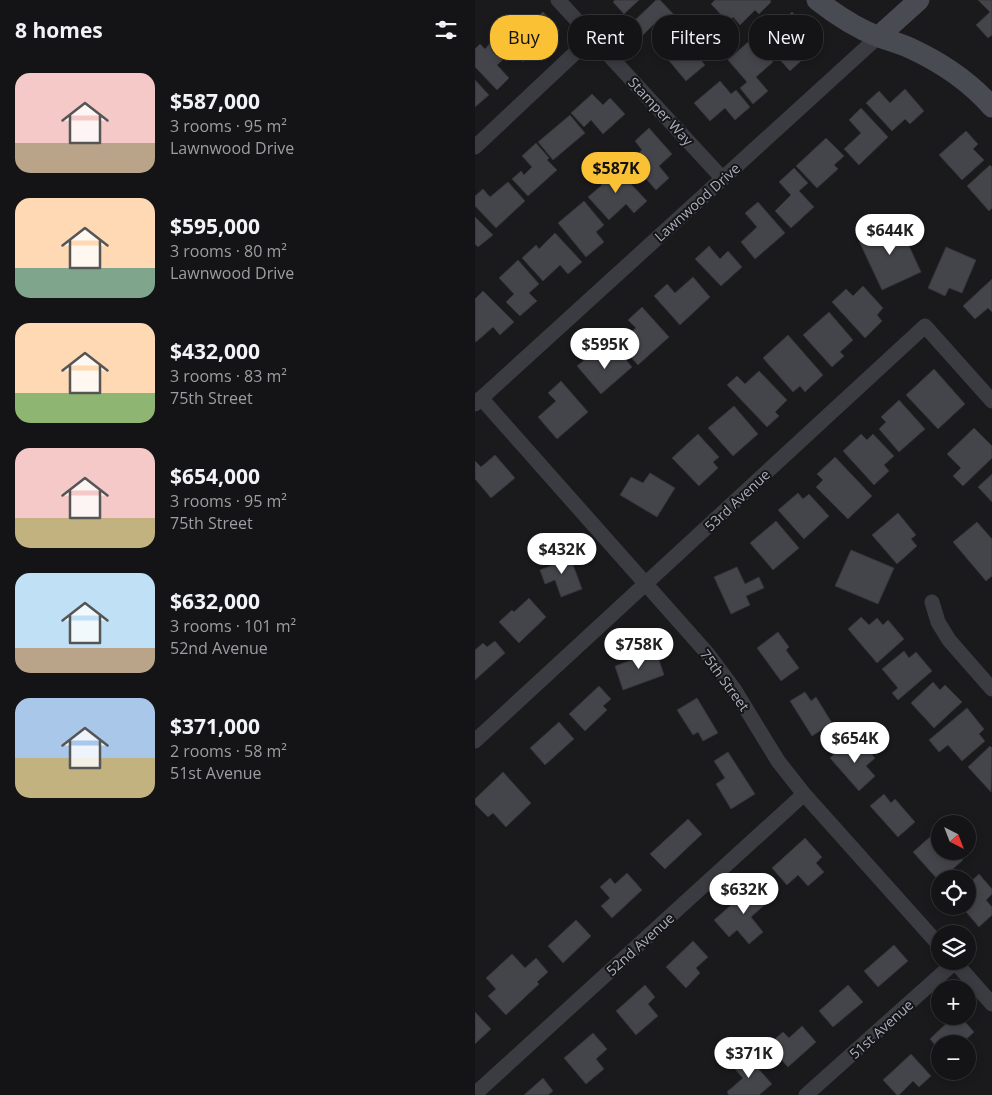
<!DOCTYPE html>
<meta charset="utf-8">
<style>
body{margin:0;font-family:"Open Sans",sans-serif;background:#212123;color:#f1f3f6;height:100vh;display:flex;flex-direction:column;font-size:19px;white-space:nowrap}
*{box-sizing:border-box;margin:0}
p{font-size:16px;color:#9d9ea1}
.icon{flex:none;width:28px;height:28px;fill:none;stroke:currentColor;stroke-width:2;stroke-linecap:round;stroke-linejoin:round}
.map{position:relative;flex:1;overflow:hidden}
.side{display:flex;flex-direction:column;background:#141416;width:475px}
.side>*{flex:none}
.top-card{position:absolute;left:15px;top:15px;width:426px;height:45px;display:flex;gap:10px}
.needle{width:32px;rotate:138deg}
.buttons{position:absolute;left:456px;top:815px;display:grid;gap:10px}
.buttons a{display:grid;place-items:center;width:45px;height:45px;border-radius:50%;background:#141416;box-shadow:0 2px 8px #0003,0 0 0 1px #333335;font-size:25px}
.price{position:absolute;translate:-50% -42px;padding:0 11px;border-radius:18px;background:#fff;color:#222;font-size:16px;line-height:32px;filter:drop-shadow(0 1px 2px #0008)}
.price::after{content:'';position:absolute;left:50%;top:30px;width:15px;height:11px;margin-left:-8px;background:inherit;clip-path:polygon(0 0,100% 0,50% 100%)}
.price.current{background:#fac135;color:#111}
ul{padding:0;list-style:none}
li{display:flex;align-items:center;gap:15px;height:125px;padding:0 15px}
li span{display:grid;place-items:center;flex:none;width:140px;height:100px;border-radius:15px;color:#555}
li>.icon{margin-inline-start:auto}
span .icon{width:60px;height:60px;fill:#fffc;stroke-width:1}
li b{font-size:21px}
h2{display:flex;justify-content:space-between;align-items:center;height:60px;padding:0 15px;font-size:21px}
.tag{padding:0 18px;border-radius:20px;background:#141416;box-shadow:0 2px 8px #0003,0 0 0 1px #333335;font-size:18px;line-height:45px}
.tag.current{background:#fac135;color:#111}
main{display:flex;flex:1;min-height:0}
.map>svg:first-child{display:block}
</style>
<main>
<section class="side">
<h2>8 homes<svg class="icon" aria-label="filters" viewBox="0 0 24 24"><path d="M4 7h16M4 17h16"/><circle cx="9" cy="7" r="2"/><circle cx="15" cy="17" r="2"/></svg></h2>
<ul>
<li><span style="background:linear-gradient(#f6c9c9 70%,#b9a48a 0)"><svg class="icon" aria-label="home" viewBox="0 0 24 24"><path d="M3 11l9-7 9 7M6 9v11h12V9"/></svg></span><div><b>$587,000</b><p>3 rooms · 95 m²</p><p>Lawnwood Drive</p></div></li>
<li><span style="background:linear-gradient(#ffd9b3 70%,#7fa58c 0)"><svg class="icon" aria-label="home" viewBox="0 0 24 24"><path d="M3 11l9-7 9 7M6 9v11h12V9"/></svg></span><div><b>$595,000</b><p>3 rooms · 80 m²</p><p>Lawnwood Drive</p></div></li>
<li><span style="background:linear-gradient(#ffd9b3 70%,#8fb573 0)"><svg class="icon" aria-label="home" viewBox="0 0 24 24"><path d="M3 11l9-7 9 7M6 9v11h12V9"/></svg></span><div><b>$432,000</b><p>3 rooms · 83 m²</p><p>75th Street</p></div></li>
<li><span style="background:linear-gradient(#f6c9c9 70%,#c2b280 0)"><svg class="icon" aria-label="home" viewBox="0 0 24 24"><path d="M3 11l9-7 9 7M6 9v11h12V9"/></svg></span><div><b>$654,000</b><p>3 rooms · 95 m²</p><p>75th Street</p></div></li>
<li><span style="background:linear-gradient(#bfe0f5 75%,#b9a48a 0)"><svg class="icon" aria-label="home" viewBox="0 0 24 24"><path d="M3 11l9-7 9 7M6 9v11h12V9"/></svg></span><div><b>$632,000</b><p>3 rooms · 101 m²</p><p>52nd Avenue</p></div></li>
<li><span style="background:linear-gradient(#a9c7e8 60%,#c2b280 0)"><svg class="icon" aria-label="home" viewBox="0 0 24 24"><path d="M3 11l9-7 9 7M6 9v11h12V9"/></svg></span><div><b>$371,000</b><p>2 rooms · 58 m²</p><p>51st Avenue</p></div></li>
</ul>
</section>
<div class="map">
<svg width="517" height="1095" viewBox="0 0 517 1095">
<rect width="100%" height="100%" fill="#1a1a1d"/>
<path fill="#44454a" stroke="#343439" d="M140,0H164L149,14L138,2Z
M181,0H185L204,20L189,34L179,24L168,35L157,23Z
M240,0H295L296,2L284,14L280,10L265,25L258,17L253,22L236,4Z
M503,0H517V35L513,38L501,25L515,12Z
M68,12L84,30L48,62L37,50L42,45L29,31L48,14L56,23Z
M317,12L332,29L315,45L328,59L315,71L287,40Z
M203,35L214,48L220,42L229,53L224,58L230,65L211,81L185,50Z
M17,41L32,56L22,65L34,78L22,90L0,67V49L5,44L10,49Z
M273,42L280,50L284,46L298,62L281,77L293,91L278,104L265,88L272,82L253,60Z
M0,80L14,95L0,107Z
M245,81L256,94L261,90L275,107L260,120L250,108L235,121L219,103Z
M430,89L449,111L435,124L430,119L417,131L391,103L404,91L415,103Z
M117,94L128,105L135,98L150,114L128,134L116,120L109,127L96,113Z
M386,108L413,137L384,165L369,149L386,133L374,120Z
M95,115L110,133L78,160L63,142Z
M174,128L197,154L184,166L194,178L181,190L155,161L167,150L160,141Z
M491,131L503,144L498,149L509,160L487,180L464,155Z
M351,138L369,156L359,165L363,169L342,188L321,166Z
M61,143L74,158L72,160L82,170L53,196L37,179L46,171L49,175L57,167L47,156Z
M515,165L517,167V208L514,211L492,186Z
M139,166L172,201L159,213L151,204L134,220L113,197L127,185L123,181Z
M319,168L333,183L324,191L339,207L316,228L300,211L316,195L304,182Z
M33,182L50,201L21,228L0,206V196L8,189L15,197Z
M109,201L129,225L121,232L129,242L111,257L83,223Z
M283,202L310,233L280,259L266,242L282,227L270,213Z
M0,217L18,235L3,247L0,244Z
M423,222L446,272L407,290L384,241Z
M80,233L107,262L93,274L85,265L68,281L47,258L61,245L64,249Z
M234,246L245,259L253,251L267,267L246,286L220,259Z
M471,247L501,260L487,293L474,288L470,296L453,288Z
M43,260L64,284L54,293L62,301L45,316L31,302L39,294L24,278Z
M218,277L235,297L205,325L179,296L192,284L200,293Z
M517,279V312L513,308L500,319L488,306Z
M388,286L408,308L402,315L407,321L390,338L357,302L371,289L378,296Z
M8,291L39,322L25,335L18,327L1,342L0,340V299Z
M167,307L194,337L163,365L143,343L161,328L153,320Z
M354,312L378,340L365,352L369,356L357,367L328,335Z
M313,335L348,375L330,392L325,386L318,392L288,358Z
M141,348L157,367L126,394L102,366L117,354L124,362Z
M459,369L490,404L463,429L431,395Z
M284,371L312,400L300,412L304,416L292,427L252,385L262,376L270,384Z
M86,381L113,412L82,439L63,417L81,401L73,393Z
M424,400L450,429L424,452L404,429L411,422L406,417Z
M259,406L283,434L258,456L233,428Z
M499,428L517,446V458L488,486L478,476L486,468L472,454Z
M223,434L244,457L238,462L243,468L224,486L197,458Z
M386,434L392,440L398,434L419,456L409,465L414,471L399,485L368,451Z
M20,455L40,478L16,498L0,479V461L6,467Z
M360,457L397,496L373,519L341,487L348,480L342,474Z
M175,473L200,488L182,517L145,495L156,477L168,483Z
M517,474V502L503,487Z
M323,493L328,499L334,494L354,516L329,539L303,510Z
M423,513L441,535L436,539L442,546L422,564L397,535Z
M301,521L324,548L298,570L275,543Z
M502,522L517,539V576L511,581L478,542Z
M376,550L419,568L403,604L360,586Z
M93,551L107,589L86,597L80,580L70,584L65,570L80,564L77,557Z
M262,567L270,584L284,577L289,588L271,596L275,605L256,614L239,577Z
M54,598L71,617L44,643L24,622L37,610L39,612Z
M386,617L394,625L402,618L408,625L413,620L429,639L402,663L373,629Z
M303,632L314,647L311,650L324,668L306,681L282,648Z
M20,641L30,653L0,680V650L8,643L12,647Z
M181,651L189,675L148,690L140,666Z
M429,651L434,658L441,652L457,671L423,700L417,693L423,688L407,669Z
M458,682L465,690L470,685L487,702L459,728L436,703Z
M124,686L136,699L128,706L132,710L110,731L94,714Z
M330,692L336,701L341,697L357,723L337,736L315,701Z
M222,698L243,733L228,741L223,732L218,735L202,710Z
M492,708L509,729L504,734L510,741L487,761L473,745L464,752L454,740Z
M84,722L99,739L70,765L55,748Z
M374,741L379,747L386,741L400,758L391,766L400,776L384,791L355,758Z
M515,746L517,748L516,792L493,767Z
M253,752L280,794L256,809L241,784L250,778L239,761Z
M28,772L56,803L31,827L18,813L13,817L0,804V799Z
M409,794L416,803L420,799L440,822L423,837L395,806Z
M213,819L227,834L190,869L175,854Z
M456,836L465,847V851H469L472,854L475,851H481L488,860L464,881L438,852Z
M330,838L347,857L341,863L349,872L333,886L323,875L312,885L297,868Z
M152,873L167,890L137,918L126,906L135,898L125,887L135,878L140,884Z
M504,874L517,889V894L511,900L517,907V915L504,927L486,906H492V885Z
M280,884L294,901L276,917L288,932L274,944L262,930L254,937L239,920Z
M101,920L116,936L88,963L73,946Z
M218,941L233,957L221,968L225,973L211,988L191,967Z
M419,945L433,961L403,987L389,971Z
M37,954L50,968L61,958L73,972L62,982L64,984L31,1015L13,996L21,989L11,978Z
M170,985L180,997L173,1004L183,1016L161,1035L141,1011Z
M373,985L388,1002L358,1027L344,1011Z
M0,1012L16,1029L0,1044Z
M479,1016H485L499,1032L486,1044H465V1051L455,1039Z
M327,1026L341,1042L313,1067L293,1045L308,1032L314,1038Z
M118,1033L132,1049L121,1059L129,1069L111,1084L89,1058Z
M436,1054L456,1076L444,1087L438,1081L424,1095H422L408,1080Z
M271,1055L297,1084L284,1095H254L252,1092L268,1078L258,1067Z
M68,1078L78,1091L73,1095H49Z"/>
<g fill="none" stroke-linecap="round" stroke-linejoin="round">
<path stroke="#3b3c42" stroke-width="15" d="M83,0L248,179
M0,147L117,37
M6,398L232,653L259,689L303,761L329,794L465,946
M0,404L404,36
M457,602L463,622L474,640L517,689
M0,741L450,326L517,401
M479,961L517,1004
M0,1094L329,794
M331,1095L480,962"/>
<path stroke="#494b52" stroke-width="21" d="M342,0C361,15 381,28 404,37C415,41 427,44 437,49C467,63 495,82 517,107
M404,36L444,0"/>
</g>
<g text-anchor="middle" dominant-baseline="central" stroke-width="4" stroke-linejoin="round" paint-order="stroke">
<g font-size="14" fill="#acb0bd" stroke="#151518">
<text transform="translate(186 111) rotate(47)">Stamper Way</text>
<text transform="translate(222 202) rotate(-42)">Lawnwood Drive</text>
<text transform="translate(262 500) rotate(-43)">53rd Avenue</text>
<text transform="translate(250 680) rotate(54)">75th Street</text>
<text transform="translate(165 944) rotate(-42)">52nd Avenue</text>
<text transform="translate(406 1029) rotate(-42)">51st Avenue</text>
</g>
</g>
</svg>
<div class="buttons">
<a><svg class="needle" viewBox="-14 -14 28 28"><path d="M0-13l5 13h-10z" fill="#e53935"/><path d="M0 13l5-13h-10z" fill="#9d9ea1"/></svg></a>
<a><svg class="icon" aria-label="locate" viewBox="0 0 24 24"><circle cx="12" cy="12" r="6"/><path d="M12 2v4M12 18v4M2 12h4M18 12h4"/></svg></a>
<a><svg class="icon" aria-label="layers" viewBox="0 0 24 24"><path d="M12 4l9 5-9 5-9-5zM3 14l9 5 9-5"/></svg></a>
<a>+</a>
<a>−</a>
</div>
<b class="price current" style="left:141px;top:194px">$587K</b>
<b class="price" style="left:415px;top:256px">$644K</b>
<b class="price" style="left:130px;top:370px">$595K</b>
<b class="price" style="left:87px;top:575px">$432K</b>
<b class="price" style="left:164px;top:670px">$758K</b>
<b class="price" style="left:380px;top:764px">$654K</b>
<b class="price" style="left:269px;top:915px">$632K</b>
<b class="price" style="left:274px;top:1079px">$371K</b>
<div class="top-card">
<a class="tag current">Buy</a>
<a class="tag">Rent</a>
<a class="tag">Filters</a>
<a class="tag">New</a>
</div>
</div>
</main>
